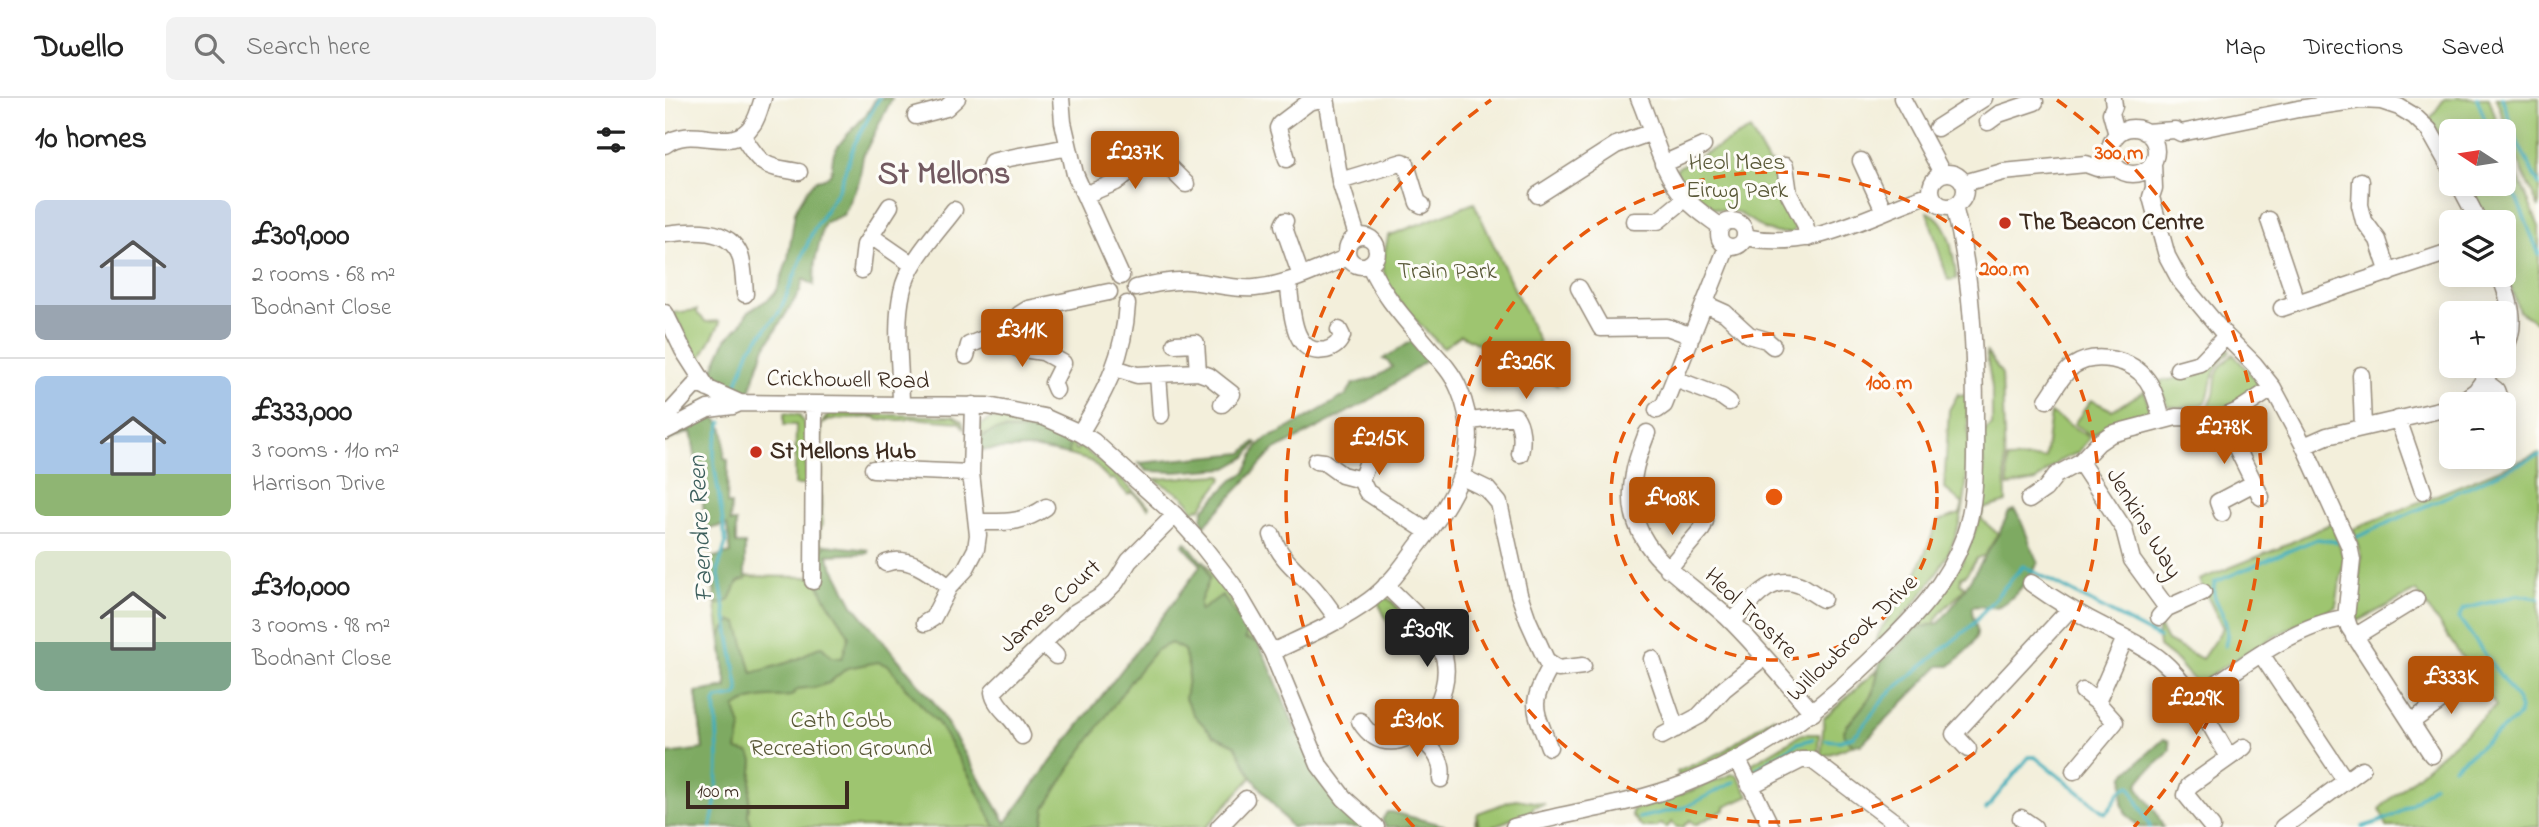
<!DOCTYPE html>
<meta charset="utf-8">
<style>
body{margin:0;font-family:"Indie Flower",sans-serif;background:#f2f2f2;color:#222;height:100vh;display:flex;flex-direction:column;font-size:26px;white-space:nowrap}
*{box-sizing:border-box;margin:0}
p{font-size:23px;color:#767676}
.icon{flex:none;width:38px;height:38px;fill:none;stroke:currentColor;stroke-width:2;stroke-linecap:round;stroke-linejoin:round}
.map{position:relative;flex:1;overflow:hidden}
.drawer{display:flex;flex-direction:column;background:#fff;width:665px}
.drawer>*{flex:none}
.needle{width:46px;rotate:282deg}
.buttons{position:absolute;left:1774px;top:21px;display:grid;gap:14px}
.buttons a{display:grid;place-items:center;width:77px;height:77px;border-radius:10px;background:#fff;box-shadow:0 4px 18px #0003;font-size:35px}
.scale{position:absolute;left:21px;bottom:18px;width:163px;box-sizing:border-box;padding-left:7px;border:4px solid #3b2a1e;border-top:0;font-size:19px;line-height:24px;white-space:nowrap;color:#3b2a1e;-webkit-text-stroke:5px #fdfcf7;paint-order:stroke}
.price{position:absolute;translate:-50% -60px;padding:0 16px;border-radius:7px;background:#b45309;color:#fff;font-size:23px;line-height:46px;filter:drop-shadow(0 2px 4px #0008)}
.price::after{content:'';position:absolute;left:50%;top:42px;width:21px;height:16px;margin-left:-10px;background:inherit;clip-path:polygon(0 0,100% 0,50% 100%)}
.price.active{background:#222;color:#fff}
ul{padding:0;list-style:none}
li{display:flex;align-items:center;gap:21px;height:175px;padding:0 35px}
li+li{border-top:2px solid #e0e0e0}
li span{display:grid;place-items:center;flex:none;width:196px;height:140px;border-radius:10px;color:#555}
li>.icon{margin-inline-start:auto}
span .icon{width:84px;height:84px;fill:#fffc;stroke-width:1}
li b{font-size:30px}
h2{display:flex;justify-content:space-between;align-items:center;height:84px;padding:0 35px;font-size:30px}
header{display:flex;align-items:center;gap:42px;box-sizing:border-box;height:98px;padding:0 35px;background:#fff;border-bottom:2px solid #e0e0e0}
header strong{font-size:33px}
nav{display:flex;gap:38px;margin-inline-start:auto;font-size:24px}
.search{width:490px;height:63px;background:#f2f2f2;display:flex;align-items:center;gap:18px;box-sizing:border-box;padding:0 24px;border-radius:10px;color:#767676;font-size:26px}
main{display:flex;flex:1;min-height:0}
.map>svg:first-child{display:block}
</style>
<header>
<strong>Dwello</strong>
<div class="search"><svg class="icon" aria-label="search" viewBox="0 0 24 24"><circle cx="10" cy="10" r="6"/><path d="M15 15l6 6"/></svg>Search here</div>
<nav><a>Map</a><a>Directions</a><a>Saved</a></nav>
</header>
<main>
<section class="drawer">
<h2>10 homes<svg class="icon" aria-label="filters" viewBox="0 0 24 24"><path d="M4 7h16M4 17h16"/><circle cx="9" cy="7" r="2"/><circle cx="15" cy="17" r="2"/></svg></h2>
<ul>
<li><span style="background:linear-gradient(#c9d6e8 75%,#9aa5b1 0)"><svg class="icon" aria-label="home" viewBox="0 0 24 24"><path d="M3 11l9-7 9 7M6 9v11h12V9"/></svg></span><div><b>£309,000</b><p>2 rooms · 68 m²</p><p>Bodnant Close</p></div></li>
<li><span style="background:linear-gradient(#a9c7e8 70%,#8fb573 0)"><svg class="icon" aria-label="home" viewBox="0 0 24 24"><path d="M3 11l9-7 9 7M6 9v11h12V9"/></svg></span><div><b>£333,000</b><p>3 rooms · 110 m²</p><p>Harrison Drive</p></div></li>
<li><span style="background:linear-gradient(#dfe7d0 65%,#7fa58c 0)"><svg class="icon" aria-label="home" viewBox="0 0 24 24"><path d="M3 11l9-7 9 7M6 9v11h12V9"/></svg></span><div><b>£310,000</b><p>3 rooms · 98 m²</p><p>Bodnant Close</p></div></li>
</ul>
</section>
<div class="map">
<svg width="1874" height="729" viewBox="0 0 1874 729">
<rect width="100%" height="100%" fill="#fdfcf7"/>
<filter id="ink" filterUnits="userSpaceOnUse"><feTurbulence type="fractalNoise" baseFrequency=".0143" numOctaves="2"/><feDisplacementMap in="SourceGraphic" scale="14" xChannelSelector="R" yChannelSelector="G"/><feConvolveMatrix kernelMatrix="1 2 1 2 8 2 1 2 1" color-interpolation-filters="sRGB"/></filter>
<filter id="wash" filterUnits="userSpaceOnUse"><feTurbulence type="fractalNoise" baseFrequency=".00686" numOctaves="4" result="noise"/><feDisplacementMap in="SourceGraphic" scale="28" xChannelSelector="R" yChannelSelector="G"/><feGaussianBlur stdDeviation="1.57" result="paint"/><feColorMatrix in="noise" values="0 0 0 0 0 0 0 0 0 0 0 0 0 0 0 0 0 1.4 0 .05"/><feComposite in="paint" operator="in"/></filter>
<g filter="url(#wash)">
<rect width="100%" height="100%" fill="#f3efdb"/>
<path fill="#9ec570" stroke="#6c7847" stroke-width="2" d="M1780,0H1824L1835,33H1787V58L1777,38L1764,22Z
M1831,0H1874V110L1858,75Z
M1085,32L1104,66L1107,65L1115,82L1121,104L1119,106L1132,127L1127,135H1112L1101,132L1072,114L1052,111L1034,104L1011,74L1012,70Z
M1839,44L1874,129V226L1854,213L1839,170V124H1821L1801,86H1839Z
M809,105L889,276L892,287L796,237L778,250C759,229 717,195 718,165C718,156 722,147 723,138Z
M1262,114C1286,121 1288,160 1292,181L1283,182Z
M32,212V215L41,224L54,223L55,225L35,262L8,215Z
M1558,246L1565,253C1559,259 1551,266 1549,275C1540,299 1550,309 1518,309C1511,309 1508,310 1502,307L1493,284L1535,276V271Z
M1321,253L1337,276L1341,404L1318,411L1316,421L1333,436L1320,457L1312,460L1301,477L1296,479L1295,485L1300,489C1291,504 1276,508 1269,526L1251,530C1288,488 1316,441 1319,384C1319,367 1317,351 1317,335L1327,327V290Z
M1568,256L1591,282L1592,291L1562,312H1537C1557,299 1545,285 1555,269C1559,265 1564,260 1568,256Z
M1480,293L1484,311L1481,316L1445,326L1427,338L1409,326L1426,302L1447,312Z
M1293,296L1294,298L1302,297L1304,349L1302,352C1306,443 1270,488 1208,549L1216,531L1248,484L1273,423L1295,416L1298,406L1279,390L1284,312Z
M119,315L134,317L141,329V387H130L131,327H119Z
M1386,315L1425,340L1412,355L1394,363L1371,383L1343,388L1342,361L1380,360Z
M167,316L288,318L297,323L300,332L294,324L245,320L241,322H213L210,319L163,322L156,327L157,377L155,380L157,427L155,431V446L161,447L152,462L156,327L161,319Z
M326,320C355,323 384,330 410,345L409,351L412,352L414,348L445,371L484,408L483,410L467,394L463,397L448,380L445,382L426,363L404,357V344C378,335 340,322 315,340L316,327Z
M1874,355V729H1721L1715,710L1831,608L1751,493L1691,524L1696,458L1688,431Z
M556,377L558,380L535,411L533,410L528,414L524,404L518,398L489,381Z
M1667,425L1679,461L1671,508C1664,515 1651,516 1641,521C1605,541 1569,561 1535,584L1529,583L1512,563L1494,549L1492,524L1502,543L1537,561L1558,530L1534,482L1614,450Z
M521,444L537,464L539,463C582,518 608,577 635,640L587,679L541,729H87L83,717L88,662L38,651L31,594L62,589L47,478L144,479L164,464L188,507L271,607L341,725C403,637 473,555 536,467L518,447Z
M719,500L724,501L764,544L745,552H736L713,504Z
M1212,572C1213,596 1196,610 1182,627L1188,646H1192L1156,659L1159,620Z
M1108,619L1113,627C1082,649 1049,665 1014,679L1012,674L1057,654Z
M1137,636H1154L1153,656L1139,653L1088,676L1085,668L1088,665Z
M1067,676L1072,677L1084,698L1060,709V712L1030,727L1025,722L1018,729H1012L1007,724L1002,729L995,726L991,729H977L967,718V712L1026,693Z
M851,701L880,706L868,709V712L827,729H814L812,718L811,729L810,723L813,715Z"/>
<path fill="#7eaa62" stroke="#5c6a40" stroke-width="2" d="M211,0H227L198,58L194,83L182,110L178,117L161,124L158,129L150,164L149,187L138,181L135,193L99,251L84,296L67,292L46,275L61,241L75,228L83,214L105,200L112,192L123,161L130,114C134,105 144,87 152,82C157,80 158,82 163,78C170,73 165,60 170,53C183,31 200,24 211,0Z
M748,242L764,261L702,304L608,353L538,429L537,419L539,411L569,381L580,375L593,348L602,340L615,335L681,297L688,286L710,280L727,269L723,263L718,261Z
M49,319C63,329 59,346 59,361L63,362L62,406H66L65,424H71V446H80V477L82,478L81,481L73,484C67,496 67,507 51,506L45,460L66,455L62,427L42,431L26,333L0,344V342Z
M330,332C361,332 376,330 405,344L404,357L368,350L314,352L315,340Z
M590,344L592,345L581,359L562,370L510,374L482,373L474,365L578,355Z
M1349,412L1354,418L1373,465C1366,479 1345,507 1330,509C1323,510 1315,507 1307,509C1306,518 1310,522 1312,531C1314,545 1294,560 1285,568H1274L1196,647L1188,646L1180,640L1179,632L1208,596L1215,565L1250,531L1274,525L1294,500L1334,435L1344,414Z
M521,444L537,464L539,463L545,480L535,504V513L557,497L582,533L580,541L593,545L604,567L630,630L702,729H626L587,679L570,647L548,637L529,617L520,601L524,573L519,552L506,545L491,552L467,581L405,670L380,710L377,729H330L307,683L273,625L240,589L224,568L213,564L182,570L164,585L151,589L133,591L126,598C107,600 84,597 70,610L76,629L72,652L85,655L88,662L83,717L87,729H0V660L2,656L38,651L31,594L62,590L56,540L58,533L66,523L73,525L87,575C104,570 121,566 137,559C145,555 147,550 157,549L167,559L177,560L184,538C175,518 142,485 152,461C154,456 158,451 161,447L203,452V455L162,457L188,507L271,607L341,725C403,637 473,555 536,467L518,447Z
M1499,641L1504,643L1505,652C1496,666 1479,672 1472,688L1492,716L1498,729H1474L1461,716L1457,705L1459,677Z
M722,714H727L785,729H721L717,722Z"/>
<g fill="none" stroke-linecap="round" stroke-linejoin="round">
<path stroke="#40afbb" stroke-width="3.5" d="M1812,0L1824,33
M1837,0L1853,45L1874,87
M1839,69L1874,156
M71,288L85,251L115,213L147,135L174,90L189,47L214,0
M1692,439L1874,357
M1560,548C1570,520 1542,503 1550,484L1652,441L1672,444
M1161,642L1175,643L1188,638L1194,633L1222,597L1305,529L1358,468L1494,540
M1789,669L1853,619L1856,611L1852,601L1794,520L1799,511L1853,497L1874,500
M1091,671L1133,645L1148,641
M1321,711L1364,659H1370L1440,715C1451,707 1451,690 1465,688L1485,729
M974,720L1021,709L1069,684
M46,729C55,686 54,649 50,606L52,601L71,598L74,594L53,471L61,445L49,365V348L57,324
M1697,729C1733,719 1741,711 1769,687"/>
</g>
</g>
<g filter="url(#ink)">
<g fill="none" stroke-linecap="round" stroke-linejoin="round">
<g stroke="#978c7c" stroke-width="19">
<path id="minor" d="M396,0L398,24L410,76L456,178
M661,0L675,83L692,138
M974,0C989,34 995,73 1021,101C1031,112 1044,120 1056,129
M1237,0L1277,75
M1448,0L1449,8L1446,15L1452,37
M251,18L281,10L292,0
M1323,24L1334,16L1370,4
M1272,30L1319,0
M1445 53a23 23 0 1 1 46 0a23 23 0 1 1-46 0Z
M1480,34L1510,32L1516,35L1633,11L1695,2L1716,3L1734,9L1749,18L1764,32L1787,73
M77,37C97,69 98,68 134,74
M0,47C28,24 67,59 88,26C93,19 95,9 98,0
M622,61L613,30L615,26L644,4L659,0
M1196,63L1219,113
M1488,65L1489,90L1486,99L1502,158L1516,184L1561,238L1589,266L1608,290L1639,348L1684,447L1687,462L1681,520L1684,529L1767,657
M998,66L1038,48
M1120,68L1124,96L1140,126L1143,140
M324,72L327,64C353,57 377,55 403,49
M1266 92a17 17 0 1 1 34 0a17 17 0 1 1-34 0Z
M675,83L738,64L741,66L753,105L757,107
M1696,83L1695,107L1699,123L1713,142L1724,175
M1299,85L1338,74L1421,66L1432,70L1452,69
M1794,86L1814,124
M420,97L451,84L474,66L482,64L502,67L521,86
M873,97L951,47L987,34
M1604,122L1632,205
M1054 136a13 13 0 1 1 26 0a13 13 0 1 1-26 0Z
M620,123L618,127L636,178
M969,123H993L1021,100
M0,136C25,133 63,128 75,157C79,169 79,184 80,196
M682 153a15 15 0 1 1 30 0a15 15 0 1 1-30 0Z
M206,138L248,167
M1080,139C1149,154 1203,116 1266,96
M197,172L200,147L225,108
M1835,177C1844,202 1854,226 1839,252
M623,183C627,206 625,259 661,252C669,250 674,246 677,238L674,232
M471,190C489,186 507,182 525,183C547,185 569,192 590,190C623,187 653,171 683,159
M914,190L936,230L1002,229L1027,238
M1040,206L1060,215L1084,237L1101,242L1108,248
M1617,210L1787,153
M0,215L18,252L43,291
M340,233L352,250L378,254L398,265L388,285L391,292
M510,246L531,245L533,274
M301,258L304,247L343,231L355,216L363,211L444,194
M450,270L472,277L533,274L544,278L567,296L557,306
M1513,271L1535,265L1561,238
M493,277L496,317
M1696,277L1698,329
M1010,281L1057,299L1064,304
M1819,283L1831,292L1836,306
M1382,302C1390,291 1397,276 1408,268C1430,253 1467,261 1482,282C1490,293 1493,308 1497,322
M1793,306L1811,293L1829,268
M236,307C236,270 229,230 237,194C243,164 271,136 289,112
M992,312L999,307L1062,149
M1839,316V336
M0,320L29,288H37L75,305
M1557,320L1596,399
M1733,321L1758,393
M804,323L850,318C857,327 858,344 855,356
M0,333L43,311L68,308L75,305L323,308L379,319L415,335L428,343L510,417L536,446L568,487L607,554L654,667L679,700L711,729
M415,335C442,291 459,258 462,206
M982,335C977,348 971,362 969,376C954,450 1017,477 1062,519C1093,549 1120,583 1148,615
M1639,348L1662,338L1787,309
M651,363L659,364L677,377L696,382L702,394L763,434
M1415,364L1459,431L1467,462L1502,510
M208,371L306,375
M797,379L822,391L834,405L854,496L863,522L882,564L893,571L918,568
M696,382L706,355
M1364,402L1380,391L1391,377L1415,364L1433,345L1446,336L1511,319L1557,320L1573,313L1608,290
M1557,415L1553,404L1589,385
M313,424C341,424 357,426 381,409
M607,437C614,459 630,471 645,486C656,497 665,511 674,523
M221,465C243,456 267,476 284,489
M1003,471L1037,431L1040,423
M148,483L149,306
M1366,485C1391,503 1417,518 1445,532C1462,541 1481,549 1496,562C1526,587 1544,626 1564,659
M1494,519L1502,510L1538,494
M1067,524C1084,507 1106,474 1135,487C1143,491 1150,497 1158,501
M260,525L268,520L284,489L300,472L311,451L313,437L306,375L308,307
M1689,539L1751,501
M378,545L391,558
M607,554C641,538 675,524 705,502C724,488 738,468 751,450C789,401 821,354 794,291C788,276 777,264 766,252C743,224 719,200 704,166
M1596,556L1680,682
M987,561L1011,631
M1529,601C1573,572 1629,526 1681,520
M1432,604L1460,540
M695,623C731,682 801,599 775,548C763,525 739,506 721,487
M1746,624L1805,582
M751,635C765,648 780,661 776,681
M357,638C351,620 330,610 328,594L409,515L438,497L451,484L464,463L510,417
M997,638L1034,618L1059,591L1099,559
M884,649C870,610 863,608 886,568
M1303,651L1289,636L1405,511
M1073,662L1106,729
M1409,673L1450,624L1432,604L1418,593
M1085,688L1136,662H1147L1236,729
M1356,720L1369,729
M554,729L581,701
M849,729C905,714 964,707 1019,686C1097,656 1156,611 1215,553C1250,519 1282,486 1299,439C1312,402 1310,362 1310,324C1310,250 1307,179 1289,108
M1547,729L1521,697L1524,688L1579,649
M1618,729L1697,671"/>
</g>
<use href="#minor" stroke="#fff" stroke-width="16"/>
</g>
</g>
<g fill="none" stroke="#e8590c" stroke-width="3.5" stroke-dasharray="12 9">
<circle cx="1109" cy="399" r="163"/>
<circle cx="1109" cy="399" r="325"/>
<path d="M749 729A488 488 0 0 1 826 2M1392 2A488 488 0 0 1 1469 729"/>
</g>
<g fill="#c8321e" stroke="#fdfcf7" stroke-width="2.5">
<circle cx="1340" cy="125" r="7"/>
<circle cx="91" cy="354" r="7"/>
</g>
<g text-anchor="middle" dominant-baseline="central" stroke-width="6" stroke-linejoin="round" paint-order="stroke">
<g font-size="24" fill="#595837" stroke="#fdfcf7">
<text x="1072" y="65">Heol Maes<tspan x="1072" dy="28">Eirwg Park</tspan></text>
<text x="782" y="174">Train Park</text>
<text x="176" y="623">Cath Cobb<tspan x="176" dy="28">Recreation Ground</tspan></text>
</g>
<g font-size="24" font-weight="bold" fill="#3b2a1e" stroke="#fdfcf7" text-anchor="start">
<text x="1354" y="125">The Beacon Centre</text>
<text x="105" y="354">St Mellons Hub</text>
</g>
<g font-size="24" fill="#3b2a1e" stroke="#fdfcf7">
<text transform="translate(183 283) rotate(1)">Crickhowell Road</text>
<text transform="translate(1478 426) rotate(59)">Jenkins Way</text>
<text transform="translate(386 509) rotate(-42)">James Court</text>
<text transform="translate(1085 516) rotate(44)">Heol Trostre</text>
<text transform="translate(1188 541) rotate(-44)">Willowbrook Drive</text>
</g>
<g font-size="26" font-style="italic" fill="#3d5f5d" stroke="#fdfcf7">
<text transform="translate(37 431) rotate(-93)">Faendre Reen</text>
</g>
<g font-size="32" font-weight="bold" fill="#725960" stroke="#fdfcf7">
<text x="279" y="77">St Mellons</text>
</g>
</g>
<circle cx="1109" cy="399" r="10" fill="#e8590c" stroke="#fdfcf7" stroke-width="3.5"/>
<g font-size="21" text-anchor="middle" font-weight="bold" fill="#e8590c" stroke="#fdfcf7" stroke-width="6" stroke-linejoin="round" paint-order="stroke">
<text x="1454" y="61">300 m</text>
<text x="1339" y="177">200 m</text>
<text x="1224" y="291">100 m</text>
</g>
</svg>
<div class="buttons">
<a><svg class="needle" viewBox="-14 -14 28 28"><path d="M0-13l5 13h-10z" fill="#e53935"/><path d="M0 13l5-13h-10z" fill="#767676"/></svg></a>
<a><svg class="icon" aria-label="layers" viewBox="0 0 24 24"><path d="M12 4l9 5-9 5-9-5zM3 14l9 5 9-5"/></svg></a>
<a>+</a>
<a>−</a>
</div>
<div class="scale">100 m</div>
<b class="price" style="left:470px;top:93px">£237K</b>
<b class="price" style="left:357px;top:271px">£311K</b>
<b class="price" style="left:861px;top:303px">£326K</b>
<b class="price" style="left:1559px;top:368px">£278K</b>
<b class="price" style="left:714px;top:379px">£215K</b>
<b class="price" style="left:1007px;top:439px">£408K</b>
<b class="price active" style="left:762px;top:571px">£309K</b>
<b class="price" style="left:1786px;top:618px">£333K</b>
<b class="price" style="left:1531px;top:639px">£229K</b>
<b class="price" style="left:752px;top:661px">£310K</b>
</div>
</main>
